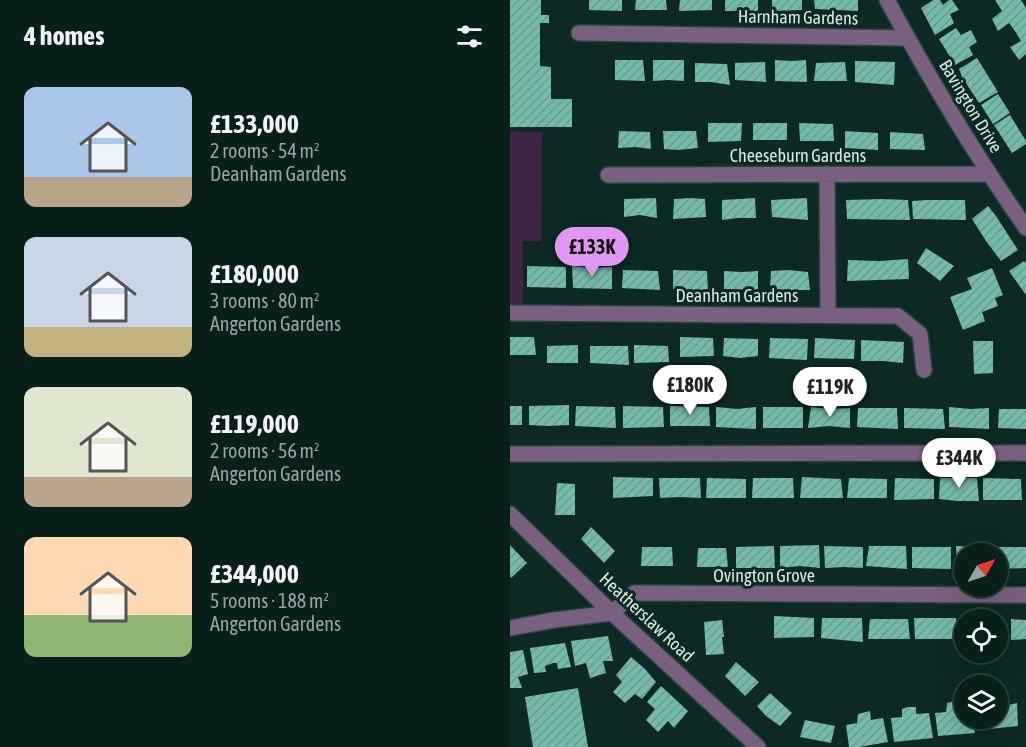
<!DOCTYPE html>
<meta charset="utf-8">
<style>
body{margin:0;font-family:"Asap Condensed",sans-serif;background:#122723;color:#f1f3f6;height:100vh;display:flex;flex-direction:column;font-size:22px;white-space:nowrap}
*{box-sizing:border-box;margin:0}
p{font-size:20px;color:#99a2a2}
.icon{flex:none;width:33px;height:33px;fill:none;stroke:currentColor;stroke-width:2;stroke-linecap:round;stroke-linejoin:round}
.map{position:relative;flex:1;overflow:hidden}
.details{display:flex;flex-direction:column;background:#091f1a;width:510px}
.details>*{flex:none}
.needle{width:39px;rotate:51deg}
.fabs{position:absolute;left:444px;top:543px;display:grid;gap:12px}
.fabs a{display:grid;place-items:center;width:54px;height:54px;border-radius:50%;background:#091f1a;box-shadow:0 6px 24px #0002,0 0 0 2px #293d39;font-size:30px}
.price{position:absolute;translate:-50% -51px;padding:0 14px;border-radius:21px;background:#fff;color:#222;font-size:20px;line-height:39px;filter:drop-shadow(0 2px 3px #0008)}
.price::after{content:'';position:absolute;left:50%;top:36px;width:18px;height:14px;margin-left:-9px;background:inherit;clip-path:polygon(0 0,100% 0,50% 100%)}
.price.current{background:#df98f1;color:#111}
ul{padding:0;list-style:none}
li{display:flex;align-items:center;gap:18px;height:150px;padding:0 24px}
li span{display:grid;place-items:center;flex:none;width:168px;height:120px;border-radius:12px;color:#555}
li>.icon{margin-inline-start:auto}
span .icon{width:72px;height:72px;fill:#fffc;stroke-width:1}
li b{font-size:26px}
h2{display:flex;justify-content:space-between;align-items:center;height:72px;padding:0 24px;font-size:26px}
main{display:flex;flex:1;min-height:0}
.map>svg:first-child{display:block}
</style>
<main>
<section class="details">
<h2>4 homes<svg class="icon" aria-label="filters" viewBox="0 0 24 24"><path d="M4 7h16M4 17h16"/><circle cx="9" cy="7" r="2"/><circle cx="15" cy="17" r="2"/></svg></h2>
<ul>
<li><span style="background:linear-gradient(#a9c7e8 75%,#b9a48a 0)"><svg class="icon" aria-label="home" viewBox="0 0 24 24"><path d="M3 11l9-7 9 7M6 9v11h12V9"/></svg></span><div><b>£133,000</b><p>2 rooms · 54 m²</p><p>Deanham Gardens</p></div></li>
<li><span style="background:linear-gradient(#c9d6e8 75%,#c2b280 0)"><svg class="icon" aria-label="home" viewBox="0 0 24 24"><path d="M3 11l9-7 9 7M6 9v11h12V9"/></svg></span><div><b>£180,000</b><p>3 rooms · 80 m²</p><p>Angerton Gardens</p></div></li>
<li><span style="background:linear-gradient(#dfe7d0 75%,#b9a48a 0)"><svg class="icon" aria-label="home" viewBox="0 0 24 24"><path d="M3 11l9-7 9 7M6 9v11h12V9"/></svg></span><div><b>£119,000</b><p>2 rooms · 56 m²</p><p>Angerton Gardens</p></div></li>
<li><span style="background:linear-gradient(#ffd9b3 65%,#8fb573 0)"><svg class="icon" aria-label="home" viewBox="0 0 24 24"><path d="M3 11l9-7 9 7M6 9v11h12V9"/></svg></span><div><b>£344,000</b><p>5 rooms · 188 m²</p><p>Angerton Gardens</p></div></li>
</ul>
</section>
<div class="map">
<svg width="516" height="747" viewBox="0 0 516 747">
<defs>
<pattern id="building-hatch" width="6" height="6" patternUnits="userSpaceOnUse" patternTransform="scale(1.5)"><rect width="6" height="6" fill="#75b9aa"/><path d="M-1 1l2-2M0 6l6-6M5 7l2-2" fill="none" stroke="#689c90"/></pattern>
</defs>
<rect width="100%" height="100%" fill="#0c2923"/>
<path fill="#3f2446" d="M0,131L32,132L31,241H13V304H0Z"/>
<path fill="url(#building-hatch)" d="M0,0H31V15H39V23H30V66L41,67V99H62V127H0Z
M79,0H112V11L79,10Z
M126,0H156L157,10H125Z
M170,0H202V10L169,11Z
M215,0H248V11H215Z
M262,0H292V10L262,11Z
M304,0H348V11L305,9Z
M423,0H430L433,5L439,0H442L449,10L440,14L444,23L425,35L411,8Z
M485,0H511L516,8V54L509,60L500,47L511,41L505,31L499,23L488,31L482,19L492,11Z
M446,28L451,35L461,30L467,42L459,47L463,55L445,65L429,39Z
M467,58L488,92L469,103L452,77L449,69Z
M105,60H133L135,81L105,80Z
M143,60H174V81L158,80L143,81Z
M265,60L281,61L296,60L297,82L265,81Z
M345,61L385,62L384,85L345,82Z
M255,62L256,82L225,80V63Z
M335,62L337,81H304L306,63Z
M185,63L217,64L220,85L201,82H185Z
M488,94L500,113L483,124L471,105Z
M500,115L516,141V144L502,153L484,125Z
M198,123H232L231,141L198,142Z
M243,123H277V140H243Z
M289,123L323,124L324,141H290Z
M109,131L140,132L141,149L125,147L108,148Z
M153,131H186L188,148L168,150L154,149Z
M335,131L368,133V150L335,148Z
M380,132L413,134L415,150L380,149Z
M146,198L147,218L130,215L114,217V199Z
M179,198L195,199L196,217L163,219L164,199Z
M245,198L246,218H228L212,220V200Z
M297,198L298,220L262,217L261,200Z
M372,199L398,200L400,220L337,219L336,200Z
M417,200H455L456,220L403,219L402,201Z
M478,206L486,216L508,250L491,261L476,241L462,219Z
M416,248L444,266L430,281L407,263Z
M398,259L399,279L337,281L338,260L370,261Z
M514,261L516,263V295L499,271Z
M17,266L56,267V288L17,287Z
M62,266L82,268L102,267V289L63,288Z
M482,268L493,295L485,298L488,306L472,312L475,321L453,330L440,297L462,289L457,278Z
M113,270L148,271L150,290L112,288Z
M163,270L197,271L198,290L163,289Z
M278,270L298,272L300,290H278L260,289L261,271Z
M214,271L232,272L248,271V290L214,289Z
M0,337H24L26,355H0Z
M170,337L203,338L204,356L170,357Z
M214,338L248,339V356L230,358L213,356Z
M260,338L298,339L297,360L259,358Z
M305,338L345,340L344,359L304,358Z
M351,340L394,342L393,363L373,361H351Z
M463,341H483V373L464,374Z
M68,345V363H37V346Z
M124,345L158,346L159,362L124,363Z
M80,346H118L119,365L80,363Z
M59,405V425L38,426L19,425V406Z
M0,406H12V425H0Z
M66,406L105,407L106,428L65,426Z
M113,406L153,407L154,427L113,428Z
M160,406L199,407L200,426H160Z
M206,407L227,409L246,407V429L206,427Z
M253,407H293V428H253Z
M301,407L320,409L340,408V428L319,426L298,428Z
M439,407L460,409L479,408V429L439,427Z
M348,408H387L388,429L347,427Z
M394,408L433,409L435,429L394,428Z
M489,409H516V429L488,428Z
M103,477L143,478V496L103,498Z
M292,477L331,479L333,498H290Z
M149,478H190L191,498L169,497L150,498Z
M197,478L236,479V498H196Z
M243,478H283L284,498H242Z
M339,478L377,479V498H337Z
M385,478L424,479V499L384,500Z
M430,478H467L469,501H447L429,499Z
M473,478L511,479L512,500H473Z
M47,483L65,484V515H45Z
M81,527L105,551L94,563L71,539Z
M0,545L17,563L1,578L0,576Z
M309,545L310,568L290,566L270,568V546Z
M264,546L265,568H226V547Z
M314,546L353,547V568L334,567L315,568Z
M359,546H396L397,569L356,566Z
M446,546L484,547V554H454V568H447Z
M132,547H162L163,566H131Z
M402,547H441V569L402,568Z
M489,547H516V568L490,569Z
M188,548H216L218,567H187Z
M264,616L304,618V637L264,638Z
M312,618H352L353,642L311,638Z
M404,618H446L448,639H405Z
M360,619H398L400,639H358Z
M501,619L516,620V639L501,640Z
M212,620L214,637H212L214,654L196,655L194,622Z
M488,620H495L496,638L488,637Z
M98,636L103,661H93L96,673L80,678L76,663L65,666L61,641Z
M55,643L61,667L48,669L47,663H43L35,666L36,672L24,673L20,648Z
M13,650L18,674L8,677L12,688H0V652Z
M121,657L135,669L146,682L132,699L125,694L115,703L103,692L112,682L106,675Z
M226,662L249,682L235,696L215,676Z
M151,686L178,711L164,728L158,721L148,732L136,720L145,709L137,702Z
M68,688L78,747H23L15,697Z
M260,693L282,713L270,726L256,716L247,706Z
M493,695L494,706L507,703L508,726L470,730L469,718H488V696Z
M448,700L449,710L454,709V718H463L465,733L428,736L425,713L436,712L437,703Z
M398,707H406V714L419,713L423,738L384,742L381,718L392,717V709Z
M360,711L361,720L373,718L378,742L349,747H339L336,725L347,723L348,714Z
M295,720L325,726L321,743L290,737Z"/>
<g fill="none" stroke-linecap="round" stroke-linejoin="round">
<g stroke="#29443e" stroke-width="18">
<path id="minor" d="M377,0C419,78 465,155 516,228
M69,33L397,38
M317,174L318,315
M98,175L479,174
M0,313L388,316L410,334L414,370
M0,454L516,453
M0,514L102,613L248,747
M0,628L44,620L102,613L124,593L516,595"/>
</g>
<use href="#minor" stroke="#795f80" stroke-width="15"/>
</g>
<g text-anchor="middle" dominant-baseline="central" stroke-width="6" stroke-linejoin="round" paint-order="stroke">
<g font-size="18" fill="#d8e8e4" stroke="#0c2923">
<text transform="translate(288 17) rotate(1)">Harnham Gardens</text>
<text transform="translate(461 106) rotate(59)">Bavington Drive</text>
<text x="288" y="155">Cheeseburn Gardens</text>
<text x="227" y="295">Deanham Gardens</text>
<text x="254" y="575">Ovington Grove</text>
<text transform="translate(137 617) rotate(43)">Heatherslaw Road</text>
</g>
</g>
</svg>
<div class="fabs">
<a><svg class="needle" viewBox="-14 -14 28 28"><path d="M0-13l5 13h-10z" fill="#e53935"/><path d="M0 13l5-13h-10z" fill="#99a2a2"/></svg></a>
<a><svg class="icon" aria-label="locate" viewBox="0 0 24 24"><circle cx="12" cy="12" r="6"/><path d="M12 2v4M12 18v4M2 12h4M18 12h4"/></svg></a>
<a><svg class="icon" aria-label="layers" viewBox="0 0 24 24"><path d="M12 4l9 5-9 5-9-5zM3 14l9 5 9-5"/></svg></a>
</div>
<b class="price current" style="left:82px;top:278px">£133K</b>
<b class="price" style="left:180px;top:416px">£180K</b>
<b class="price" style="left:320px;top:418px">£119K</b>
<b class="price" style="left:449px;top:489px">£344K</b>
</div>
</main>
